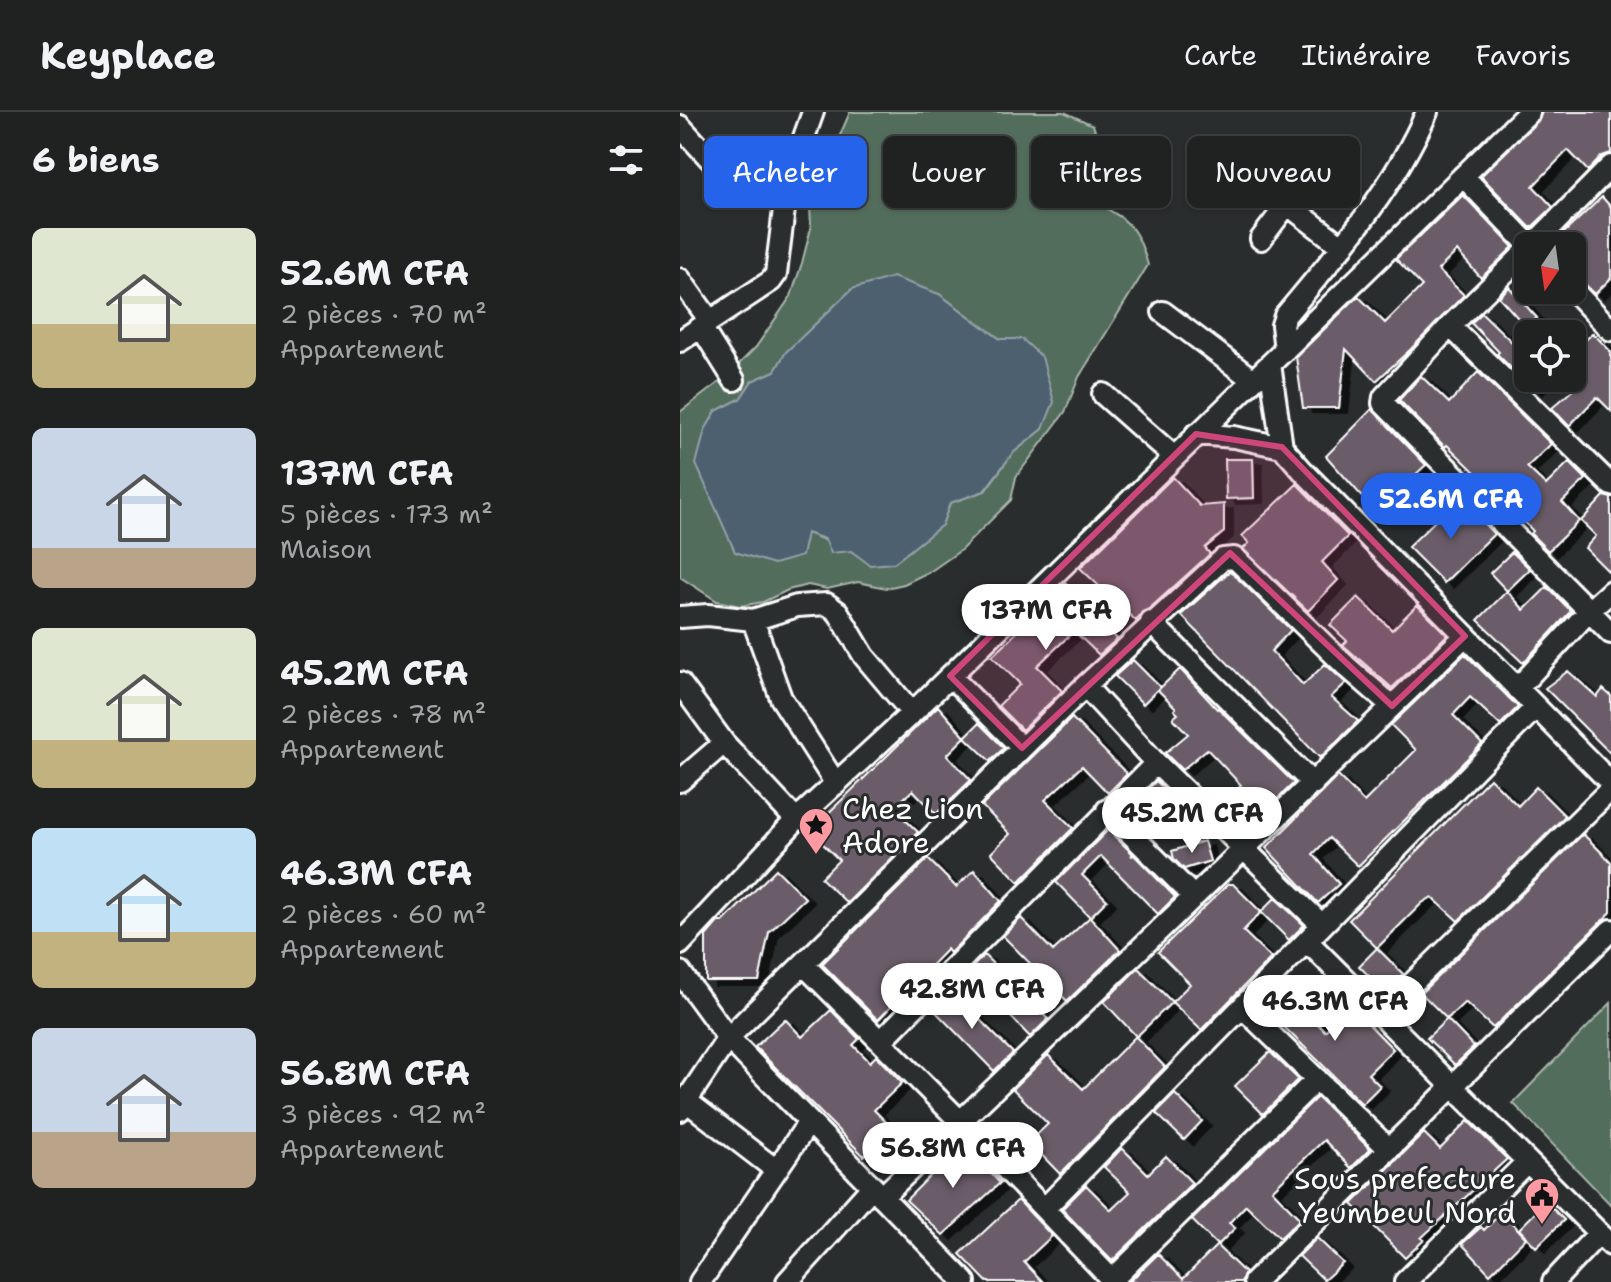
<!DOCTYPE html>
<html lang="fr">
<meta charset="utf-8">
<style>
body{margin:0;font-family:"Shantell Sans",sans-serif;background:#282a2a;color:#f1f3f6;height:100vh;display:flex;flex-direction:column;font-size:30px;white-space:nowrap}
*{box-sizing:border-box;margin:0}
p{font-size:26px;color:#a2a4a5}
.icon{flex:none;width:44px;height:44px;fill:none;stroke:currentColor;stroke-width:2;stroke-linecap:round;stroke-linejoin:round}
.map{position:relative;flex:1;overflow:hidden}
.details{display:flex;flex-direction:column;background:#202222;width:680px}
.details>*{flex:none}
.guide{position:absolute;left:24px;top:24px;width:760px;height:72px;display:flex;gap:16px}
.needle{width:52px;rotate:193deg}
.fabs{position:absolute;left:834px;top:120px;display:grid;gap:16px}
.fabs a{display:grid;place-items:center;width:72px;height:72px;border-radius:12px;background:#202222;box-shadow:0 2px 6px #0004,0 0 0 2px #3d3f40;font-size:40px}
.price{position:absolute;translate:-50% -68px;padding:0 18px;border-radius:28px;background:#fff;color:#222;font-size:26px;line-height:52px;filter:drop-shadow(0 2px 4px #0008)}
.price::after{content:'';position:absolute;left:50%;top:48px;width:24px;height:18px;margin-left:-12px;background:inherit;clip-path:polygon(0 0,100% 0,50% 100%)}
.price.selected{background:#2563eb;color:#fff}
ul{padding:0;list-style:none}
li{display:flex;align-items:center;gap:24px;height:200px;padding:0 32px}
li span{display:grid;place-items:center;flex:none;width:224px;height:160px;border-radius:12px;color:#555}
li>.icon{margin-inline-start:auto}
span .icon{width:96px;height:96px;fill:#fffc;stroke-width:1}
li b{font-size:34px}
h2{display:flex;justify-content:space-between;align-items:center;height:96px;padding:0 32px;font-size:34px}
.chip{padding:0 28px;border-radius:12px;background:#202222;box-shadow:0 2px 6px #0004,0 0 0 2px #3d3f40;font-size:28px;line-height:72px}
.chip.selected{background:#2563eb;color:#fff}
header{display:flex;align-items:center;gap:48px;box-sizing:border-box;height:112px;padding:0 40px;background:#202222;border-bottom:2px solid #3d3f40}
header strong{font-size:38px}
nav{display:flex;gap:44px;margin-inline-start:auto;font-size:28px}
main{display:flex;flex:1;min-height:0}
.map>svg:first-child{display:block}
</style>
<header>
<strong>Keyplace</strong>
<nav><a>Carte</a><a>Itinéraire</a><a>Favoris</a></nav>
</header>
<main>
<section class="details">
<h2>6 biens<svg class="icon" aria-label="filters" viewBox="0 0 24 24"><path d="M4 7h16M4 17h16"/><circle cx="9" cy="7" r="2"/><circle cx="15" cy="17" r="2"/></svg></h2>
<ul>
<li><span style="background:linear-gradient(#dfe7d0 60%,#c2b280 0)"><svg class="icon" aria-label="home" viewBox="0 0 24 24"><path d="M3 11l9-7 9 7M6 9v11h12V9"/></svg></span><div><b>52.6M CFA</b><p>2 pièces · 70 m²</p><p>Appartement</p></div></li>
<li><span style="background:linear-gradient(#c9d6e8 75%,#b9a48a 0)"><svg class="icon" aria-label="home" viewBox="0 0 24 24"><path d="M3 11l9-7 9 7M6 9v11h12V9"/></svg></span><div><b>137M CFA</b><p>5 pièces · 173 m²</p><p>Maison</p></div></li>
<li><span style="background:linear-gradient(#dfe7d0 70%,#c2b280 0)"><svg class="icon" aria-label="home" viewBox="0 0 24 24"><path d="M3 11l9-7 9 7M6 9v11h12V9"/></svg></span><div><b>45.2M CFA</b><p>2 pièces · 78 m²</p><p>Appartement</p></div></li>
<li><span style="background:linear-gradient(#bfe0f5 65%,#c2b280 0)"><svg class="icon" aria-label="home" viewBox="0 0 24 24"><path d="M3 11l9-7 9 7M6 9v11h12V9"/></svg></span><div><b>46.3M CFA</b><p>2 pièces · 60 m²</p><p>Appartement</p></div></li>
<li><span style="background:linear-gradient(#c9d6e8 65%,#b9a48a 0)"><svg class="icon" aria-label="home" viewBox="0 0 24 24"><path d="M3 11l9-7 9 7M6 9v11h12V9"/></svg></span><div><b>56.8M CFA</b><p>3 pièces · 92 m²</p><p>Appartement</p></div></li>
</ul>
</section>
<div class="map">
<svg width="931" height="1170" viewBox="0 0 931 1170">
<defs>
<filter id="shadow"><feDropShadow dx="9" dy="5" stdDeviation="0" flood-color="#0009"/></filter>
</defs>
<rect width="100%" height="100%" fill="#2a2d2e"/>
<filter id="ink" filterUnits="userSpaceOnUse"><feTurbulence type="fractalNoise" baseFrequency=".0125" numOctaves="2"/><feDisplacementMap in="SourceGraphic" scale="16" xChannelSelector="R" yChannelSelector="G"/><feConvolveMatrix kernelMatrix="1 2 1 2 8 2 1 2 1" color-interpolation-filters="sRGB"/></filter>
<g filter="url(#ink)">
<path fill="#536d5b" stroke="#a9b6ad" stroke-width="2" fill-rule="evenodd" d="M170,0H384L413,13L420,33C412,56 407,79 428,97C433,101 440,104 444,108C458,120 463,136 468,153L399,265L385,300L336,365L331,388L281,438L251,459L224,472L206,476L178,470L147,477L128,473L108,478L83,490L60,494L37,489L0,465V300L46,265L76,235L111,184L122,151L131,116L130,93ZM172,177L259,182L320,227L363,317L333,341L305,379L270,391L262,413L214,451L171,439L127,421L36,299L60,287L72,269L95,259L106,240Z
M931,891V1093L833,991Z"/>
<path fill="#4d606f" stroke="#94a0a9" stroke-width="2" d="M213,165L259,182L320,227H342L362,245L374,290L363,317L333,341L304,379L270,391L262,413L214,451L190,453L171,439L151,441L145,427L127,421L122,444L94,452L55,440L16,352L25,318L36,299L60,287L72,269L95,259L106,240L172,177Z"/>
<path fill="#6b5d69" stroke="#fff" stroke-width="2" filter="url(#shadow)" d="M862,0H931V41L922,44L908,59L888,38L853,74L873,95L851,116L801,64L858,9Z
M783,83L833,135L801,166L777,139L758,158L784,183L731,237L696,269L666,237L659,296H623L616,245L678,184L705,211L742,174L716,147Z
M922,85L931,95V166L915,182L901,168L892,164V134H870Z
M829,175L857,206L846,215L819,185Z
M802,201L840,238L848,231V266H865L853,278L817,242L819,240L791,211Z
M913,221L931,240V299L917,285L889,314L872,296L902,270L892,259V241Z
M798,260L871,332L847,355L866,373L889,350L906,367L882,390L899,409L868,439L851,422L853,419L836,401L833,403L798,368L800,365L767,333L765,335L719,288L741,264L769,291Z
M692,297L746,353L695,399L646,344Z
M545,347H573L574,386L546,387Z
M493,365L520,394L544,392V420L525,436L530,442L469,497L462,500L456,509L400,456Z
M617,372L668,424L642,450L658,468L628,499L563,437L569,431L562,424Z
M924,384L931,386V462L905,436L916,424L901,409Z
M779,386L814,422L764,471L728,435Z
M832,440L850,457L827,479L810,461Z
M550,459L611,518L591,539L623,573L645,552L666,571L651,585L678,609L640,646L501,503Z
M385,471L437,527L419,543L394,519L357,554L382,579L342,618L318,594L340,572L312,544L367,492Z
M867,475L891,499L843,551L798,508L827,479L844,498Z
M678,485L712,518L737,493L767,523L712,576L663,533L667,529L650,513Z
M785,542L838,595L820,613L790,585L773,603L802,632L678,754L649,726L633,742L659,772L638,791L586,736L658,664L684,690L736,638L711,613Z
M453,548L480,575L463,592L435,564Z
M500,557L537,597L538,596L614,671L567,716L543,690L561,673L527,637L502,658L485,641L508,622L493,606L498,602L494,598L496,596L478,578Z
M888,559L917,585L923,577L931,584V642L865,576Z
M258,594L285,625L267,643L291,668L256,702L233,678L213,696L238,720L167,791L141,766L159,748L130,719Z
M392,606L447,662L428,681L402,654L365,688L393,716L339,770L311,741L330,722L302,694Z
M299,611L324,636L310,649L285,625Z
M810,666L838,694L856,675L885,704L778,809L752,785L742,791L697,836L669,808Z
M476,669L503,695L490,708L464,681Z
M428,718L453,742L451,744L454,743L495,785L478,802L421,744L402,763L427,788L410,805L376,770Z
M903,722L931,750V800L813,916L785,890L767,907L741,881Z
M524,729L530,749L504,757L494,747L492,739Z
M248,747L276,775L294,758L321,789L270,841L267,837L198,908L142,852Z
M96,757L125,786L89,820L79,869H26V824L38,810H43Z
M548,772H553L581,800L563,819L591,846L521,918L492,890L510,872L478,840Z
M595,786L624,813L609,828L581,800Z
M410,805L440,838L387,889L323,824L341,806L373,839Z
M697,836L723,862L705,880L679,854Z
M304,843L368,907L350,925L288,860Z
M458,856L492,890L456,925L485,955L380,1062L349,1030L368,1012L333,977L368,943L403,977L456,924L424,890Z
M600,874L645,919L671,894L713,937L688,962L700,974L682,992L582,893Z
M270,878L333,941L314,959L252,896Z
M151,898L179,927L173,933L190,950L196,944L222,971L194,998L212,1016L184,1044L75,935L105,907L122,925Z
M767,907L794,935L775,953L747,926Z
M590,940L618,967L583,1002L555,974Z
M495,982L522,1009L504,1028L476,1001Z
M637,985L690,1037L671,1056L644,1028L592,1078L620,1107L600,1126L566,1093L549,1111L555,1116L537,1134L565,1161L561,1170H449L478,1142L503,1167L537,1133L512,1108Z
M788,1009L827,1047L741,1126L744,1128L725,1146L672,1092L744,1021L760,1037Z
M282,1032L320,1071L263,1123L226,1088Z
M442,1036L468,1062L486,1044L512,1071L432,1149L382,1097L406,1073L431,1098L450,1080L424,1055Z
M338,1088L372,1124L344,1150L363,1170H307L280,1142Z
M866,1090L884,1108L856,1135L839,1117Z
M822,1100L846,1126L810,1162L782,1132L801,1115L804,1118Z
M637,1126L663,1151L644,1168L619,1144Z"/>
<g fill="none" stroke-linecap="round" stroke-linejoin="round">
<g stroke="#fff" stroke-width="26">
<path id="street" d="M0,14L32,49L56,61L107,73
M551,49L663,135
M783,64L850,134
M581,127L640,49
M852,134L931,54
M848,138L770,214L704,285L703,291L931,521
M0,167L30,209
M892,177L931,218
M483,200L573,268
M770,214L931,373
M21,215L54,268
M0,229L91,169L96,162L107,73L133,0
M605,238L602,213L605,204C659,139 713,78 747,0
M590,252L602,335L623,359L931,671
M423,282L493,344
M516,322L554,325L602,335
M0,505L28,503L73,508L117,494L147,492L158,500L184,544L232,601
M73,508L101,586L156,672
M471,510L633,672
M270,564L342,636
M0,571L44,631L116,708
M405,574L476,651L642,813
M837,577L909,499L931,479
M0,669L44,631
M427,698L514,785
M627,829L931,1133
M0,832L116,708L232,601L849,0
M123,852L281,1010L434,1170
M0,860L48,926L285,1170
M562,895L708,1036
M700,903L931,677
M201,929L476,651
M5,988L96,1058
M0,998L48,926L405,574L543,447L554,446L557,448L666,554L712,594
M202,1085L785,524
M365,1096L856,595
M432,1168L637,967
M20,1170L129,1010
M107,1170L192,1075
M574,1170L931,818
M725,1170L847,1050
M873,1170L919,1121"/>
</g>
<use href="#street" stroke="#2a2d2e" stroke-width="20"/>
</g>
</g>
<path fill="#ce467c" fill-opacity="0.2" stroke="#ce467c" stroke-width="6" stroke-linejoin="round" d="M516,322L602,335L785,524L712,594L550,441L342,636L270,564Z"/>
<defs>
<g id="sight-pin" transform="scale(1.8)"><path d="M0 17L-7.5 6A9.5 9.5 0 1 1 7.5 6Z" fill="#ff9aa2" stroke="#2a2d2e"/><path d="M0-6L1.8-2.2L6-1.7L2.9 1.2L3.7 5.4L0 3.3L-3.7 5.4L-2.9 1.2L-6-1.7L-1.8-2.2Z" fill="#111"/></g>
<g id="civic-pin" transform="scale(1.8)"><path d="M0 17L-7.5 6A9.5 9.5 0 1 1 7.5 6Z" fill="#ff9aa2" stroke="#2a2d2e"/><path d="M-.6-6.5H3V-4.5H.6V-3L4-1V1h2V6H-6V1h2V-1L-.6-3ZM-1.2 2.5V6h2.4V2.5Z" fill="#111"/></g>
</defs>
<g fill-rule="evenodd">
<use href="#sight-pin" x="136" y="713"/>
<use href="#civic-pin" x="862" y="1083"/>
</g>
<g text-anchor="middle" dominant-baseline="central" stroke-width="6" stroke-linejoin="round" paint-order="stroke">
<g font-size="30" fill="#fff" stroke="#2a2d2e" text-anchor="start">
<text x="162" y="696">Chez Lion<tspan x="162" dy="34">Adore</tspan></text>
<text x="836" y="1066" text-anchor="end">Sous prefecture<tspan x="836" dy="34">Yeumbeul Nord</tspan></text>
</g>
</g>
</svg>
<div class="fabs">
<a><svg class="needle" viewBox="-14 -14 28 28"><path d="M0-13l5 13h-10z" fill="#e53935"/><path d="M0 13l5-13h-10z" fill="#a2a4a5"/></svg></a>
<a><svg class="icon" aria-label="locate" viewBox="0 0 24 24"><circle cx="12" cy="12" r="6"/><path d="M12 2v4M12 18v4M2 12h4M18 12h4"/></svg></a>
</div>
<b class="price selected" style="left:771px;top:429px">52.6M CFA</b>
<b class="price" style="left:366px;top:540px">137M CFA</b>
<b class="price" style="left:512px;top:743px">45.2M CFA</b>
<b class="price" style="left:292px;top:919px">42.8M CFA</b>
<b class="price" style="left:655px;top:931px">46.3M CFA</b>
<b class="price" style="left:273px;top:1078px">56.8M CFA</b>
<div class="guide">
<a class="chip selected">Acheter</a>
<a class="chip">Louer</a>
<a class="chip">Filtres</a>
<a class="chip">Nouveau</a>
</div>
</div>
</main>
